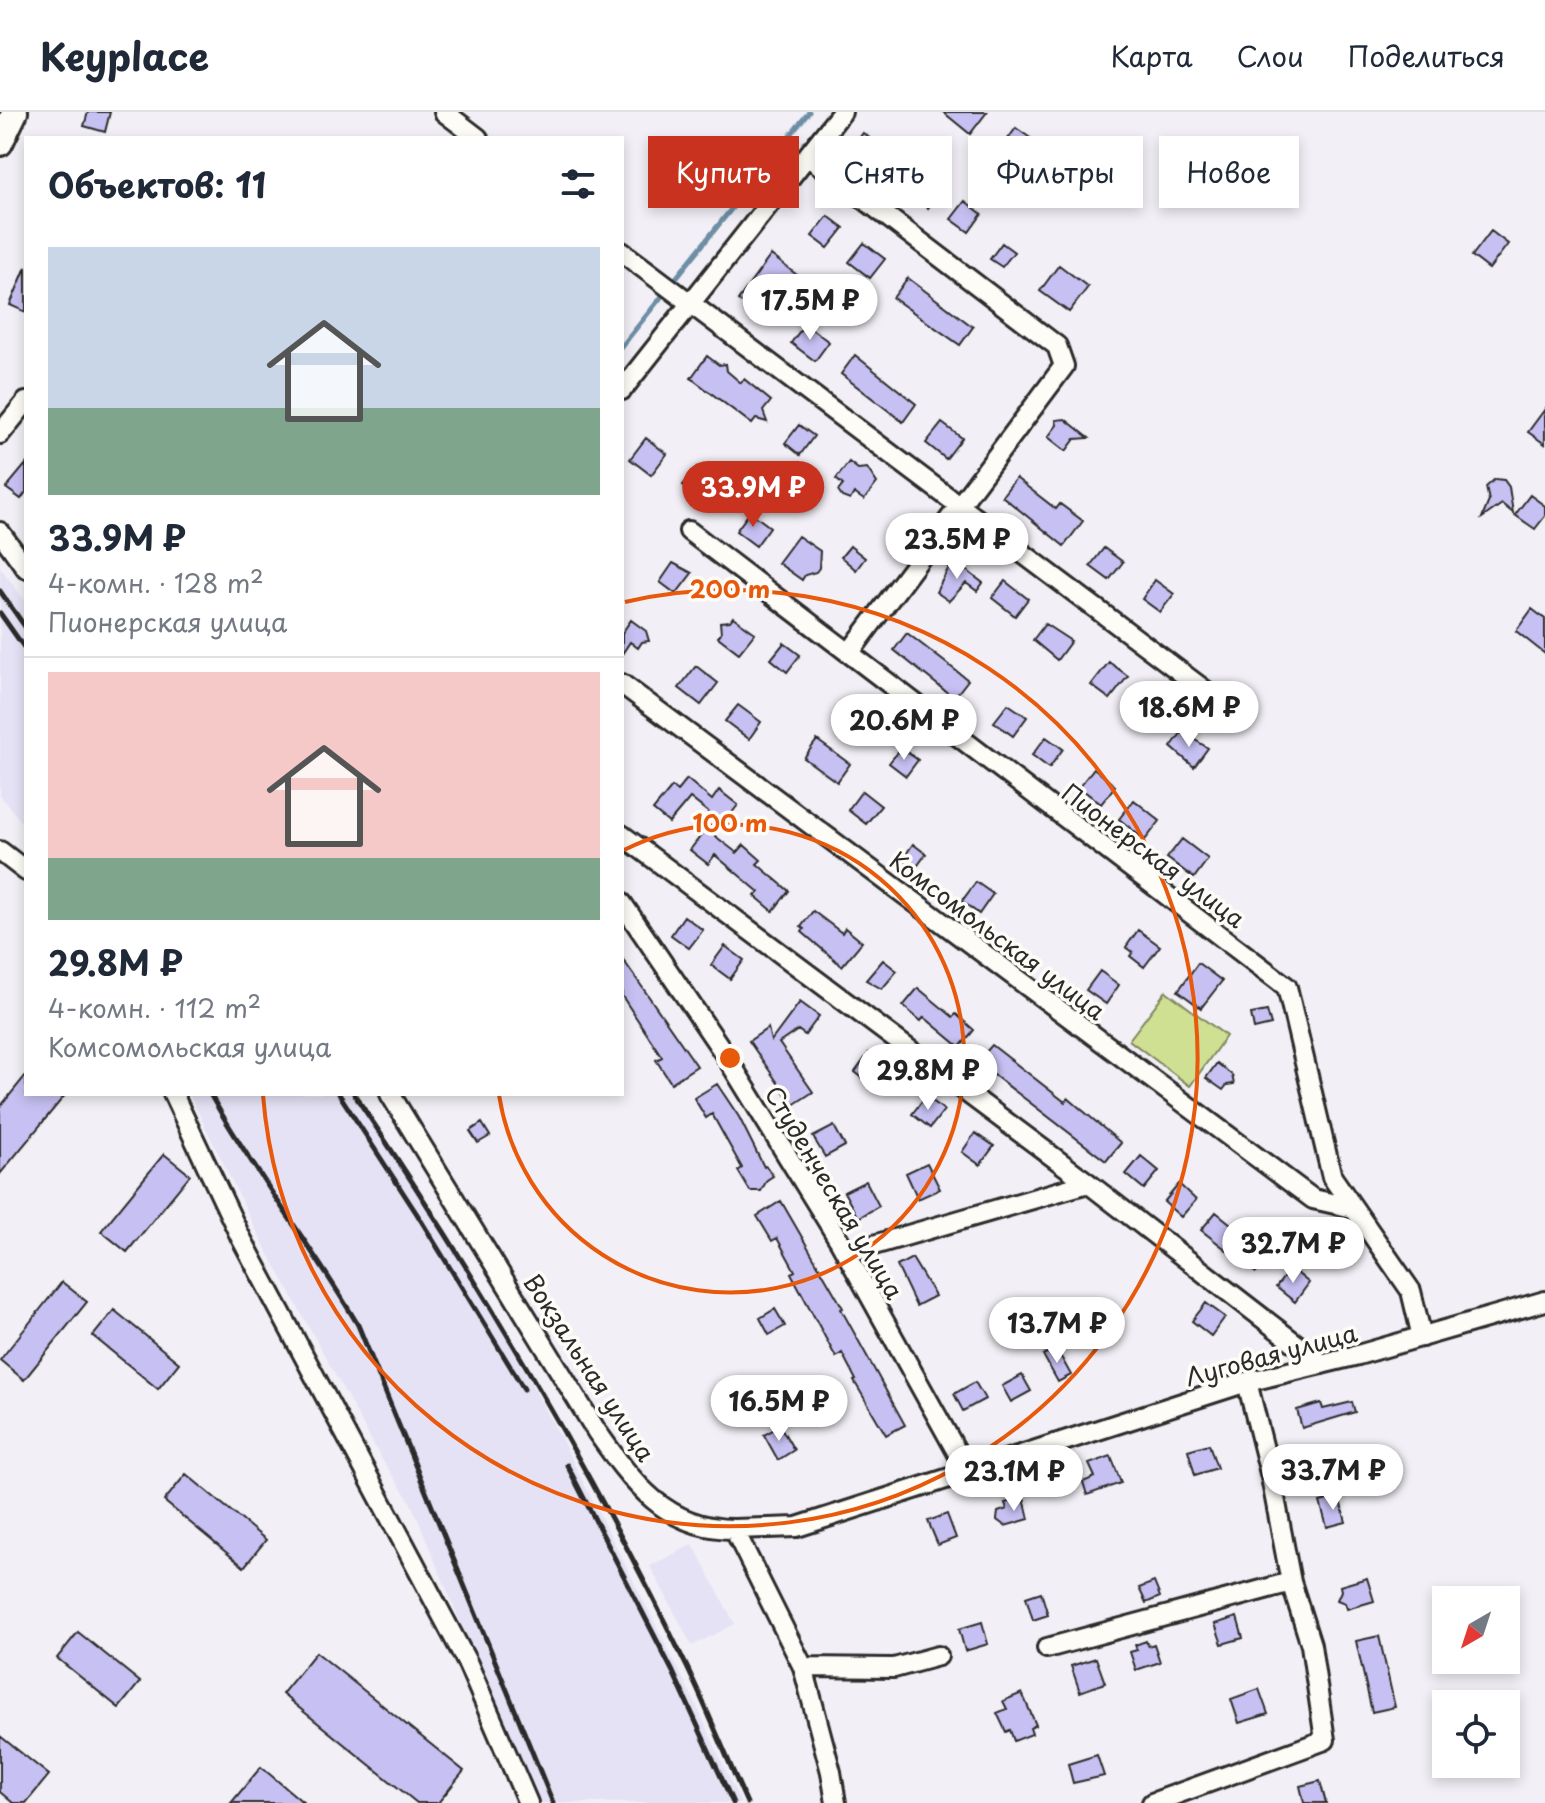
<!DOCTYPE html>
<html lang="ru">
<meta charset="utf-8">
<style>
body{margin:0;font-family:"Playpen Sans",sans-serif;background:#f2f2f3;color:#1f2937;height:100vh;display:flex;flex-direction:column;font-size:30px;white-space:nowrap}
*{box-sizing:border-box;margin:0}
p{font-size:26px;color:#747a83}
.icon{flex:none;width:44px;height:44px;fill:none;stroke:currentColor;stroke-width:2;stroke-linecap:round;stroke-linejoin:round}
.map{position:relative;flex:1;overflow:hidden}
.sheet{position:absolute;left:24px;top:24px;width:600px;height:960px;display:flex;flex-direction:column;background:#fff;border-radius:0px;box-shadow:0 4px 12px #0003}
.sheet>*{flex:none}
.banner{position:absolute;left:648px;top:24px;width:760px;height:72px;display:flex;gap:16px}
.needle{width:52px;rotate:219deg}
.fabs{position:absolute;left:1432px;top:1474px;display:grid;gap:16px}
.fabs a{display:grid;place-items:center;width:88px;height:88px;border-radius:0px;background:#fff;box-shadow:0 4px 12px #0003;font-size:40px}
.price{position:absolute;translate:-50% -68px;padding:0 18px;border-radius:28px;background:#fff;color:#222;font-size:26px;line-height:52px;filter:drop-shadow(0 2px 4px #0008)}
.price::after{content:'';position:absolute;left:50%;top:48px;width:24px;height:18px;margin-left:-12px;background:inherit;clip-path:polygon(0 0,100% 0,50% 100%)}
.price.selected{background:#c8321e;color:#fff}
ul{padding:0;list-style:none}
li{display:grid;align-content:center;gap:16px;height:424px;padding:0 24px}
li+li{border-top:2px solid #e0e1e3}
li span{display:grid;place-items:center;height:248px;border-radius:0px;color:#555}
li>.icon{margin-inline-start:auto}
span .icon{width:144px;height:144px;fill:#fffc;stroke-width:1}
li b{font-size:34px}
h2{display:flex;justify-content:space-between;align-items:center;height:96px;padding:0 24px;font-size:34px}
.tag{padding:0 28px;border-radius:0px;background:#fff;box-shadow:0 4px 12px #0003;font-size:28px;line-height:72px}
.tag.selected{background:#c8321e;color:#fff}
header{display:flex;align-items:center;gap:48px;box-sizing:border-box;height:112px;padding:0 40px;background:#fff;border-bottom:2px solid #e0e1e3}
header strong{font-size:38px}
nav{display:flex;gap:44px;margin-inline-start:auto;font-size:28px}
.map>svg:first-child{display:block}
</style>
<header>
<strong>Keyplace</strong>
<nav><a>Карта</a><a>Слои</a><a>Поделиться</a></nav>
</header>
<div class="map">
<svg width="1545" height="1691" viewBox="0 0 1545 1691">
<rect width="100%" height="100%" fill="#f2f0f6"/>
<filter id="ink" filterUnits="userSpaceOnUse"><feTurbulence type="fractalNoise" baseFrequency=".0125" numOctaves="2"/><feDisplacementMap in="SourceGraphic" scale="16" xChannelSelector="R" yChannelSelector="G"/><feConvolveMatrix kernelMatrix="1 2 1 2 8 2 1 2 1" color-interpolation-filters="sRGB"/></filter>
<g filter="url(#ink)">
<path fill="#e5e2f5" d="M0,455L26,490V716L0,683Z
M189,982H353L425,1091L498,1211L560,1324L695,1590L741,1691H535L411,1391L382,1348L261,1128Z
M693,1432L735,1512L692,1534L650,1454Z"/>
<path fill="#d0e093" stroke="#7e865f" stroke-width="2" d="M1166,879L1226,924L1190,974L1129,928Z"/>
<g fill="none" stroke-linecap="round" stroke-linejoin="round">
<path stroke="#6e8ea6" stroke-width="5" d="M672,171L809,0
M622,234L666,179"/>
</g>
<path fill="#c7c1f3" stroke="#2b2b2b" stroke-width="2" d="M88,0H110L105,20L84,14Z
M943,0H987L970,22Z
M1016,16L1036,30L1025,46L1005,31Z
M863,21L888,40L877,56L872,53L870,56L849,40Z
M888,40L940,79L928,96L912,85L920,75L898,74L894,71Z
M1051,53L1070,68L1055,87L1036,72Z
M965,89L982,102L969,120L951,107Z
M828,104L844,116L828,136L812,124Z
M1491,119L1508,132L1489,157L1472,144Z
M864,131L885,147L870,166L849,150Z
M1002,131L1014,140L1002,155L990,147Z
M771,143L806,170L796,183L791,179L768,210L738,188Z
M1059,153L1088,175L1069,200L1040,179Z
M26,155V200L10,193Z
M908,166L973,215L960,233L893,186Z
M805,212L829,230L815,249L791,231Z
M855,243L916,292L903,310L841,262Z
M707,244L719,253L726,252L727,259L741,271L744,267L771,289L763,299L767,310L756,307L752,312L691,266Z
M1545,297V332L1528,320Z
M1065,307L1089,326L1075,327L1066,339L1048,325L1057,313L1056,308Z
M942,311L962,326L946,347L926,331Z
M799,313L814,324L800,343L785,331Z
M646,326L667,342L651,363L630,347Z
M849,350L858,357L867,356L877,371L864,388L854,381L850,388L842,385L838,379L843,373L836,367Z
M26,352V380L21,387L6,376Z
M697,355L712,366L698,385L683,373Z
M1016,366L1056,397L1060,392L1083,409L1064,434L1002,384Z
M1495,367L1504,368L1509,375L1513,401L1502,392L1482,406L1489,389L1486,375Z
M1530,383L1545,394V404L1535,417L1515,403Z
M750,400L770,415L756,434L736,419Z
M798,424L820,439L819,456L816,460L805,463L802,468L778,451Z
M850,434L865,446L856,458L841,445Z
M1104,436L1123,450L1109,468L1090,454Z
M953,448L983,471L977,479L966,471L949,489L936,480Z
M673,451L692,461L676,482L660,470Z
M1155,468L1174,482L1160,500L1142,487Z
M1005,469L1028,487L1015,504L992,486Z
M1532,497L1545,507V542L1516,519Z
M733,505L755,521L739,541L718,525L721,521L720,510L730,509Z
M631,508L646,519L649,529L642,530L638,536L630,530L622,542V521Z
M1045,512L1071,529L1057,548L1033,528Z
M907,521L968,568L954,586L894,538Z
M784,531L800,543L787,560L771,547Z
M1109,550L1128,564L1110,587L1091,573Z
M696,554L718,571L701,593L679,576Z
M1008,592L1027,605L1013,624L994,610Z
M738,593L761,610L749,627L725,609Z
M1182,620L1208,636L1194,655L1171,635Z
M1046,625L1063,637L1049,656L1032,643Z
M817,628L850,652L837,670L804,646Z
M901,636L918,648L906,664L889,651Z
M1094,656L1115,674L1101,692L1079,675Z
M687,667L712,688L719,678L738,693L723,712L690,686L669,711L653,698L672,675L677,679Z
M862,679L881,694L866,712L848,698Z
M1134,688L1160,709L1145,728L1119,707Z
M706,717L737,741L744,733L761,748L757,752L789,779L773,799L755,784L759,780L715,743L708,752L690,738Z
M1182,727L1208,747L1194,766L1167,746Z
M913,732L926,742L918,753L911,754L902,748Z
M976,770L993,782L979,802L962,789Z
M813,799L842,821L845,816L862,830L842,854L802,820L804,817L801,815Z
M684,804L703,818L689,836L671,823Z
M1138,818L1160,834L1144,855L1130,844L1133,840L1126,835Z
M725,834L744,848L730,867L711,853Z
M622,846L697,954L671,971L656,948L662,945L622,884Z
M883,848L897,859L882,877L866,868Z
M1198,851L1222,869L1201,896L1178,879Z
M1100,859L1119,873L1106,892L1086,878Z
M918,876L953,905L956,902L974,918L960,935L924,905L921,909L903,894Z
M800,890L819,904L805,923L798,918L779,931L813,980L793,993L749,929L768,916L771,929Z
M1267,899L1271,913L1254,917L1251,902Z
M992,933L1065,990L1068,986L1121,1031L1106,1049L977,950Z
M869,941L887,955L873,974L855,960Z
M1217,951L1232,963L1234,972L1227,973L1223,978L1206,966Z
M26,963V982H66L0,1062V995Z
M717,972L739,1005L764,1055L766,1054L773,1064L767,1068L761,1079H750L738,1059L742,1056L712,1002L706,1006L694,986Z
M926,984L944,998L930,1016L912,1002Z
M482,1011L490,1024L478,1031L470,1019Z
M834,1014L845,1034L825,1045L813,1025Z
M975,1021L994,1034L980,1053L962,1040Z
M164,1042L190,1063L127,1140L101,1119Z
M1141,1044L1159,1059L1144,1077L1126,1062Z
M927,1051L940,1077L918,1087L906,1061Z
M866,1069L879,1094L858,1106L844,1080Z
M1179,1072L1196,1088L1181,1105L1164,1090Z
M781,1089L843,1196L841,1197L905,1313L886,1323L854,1269L856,1268L842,1241L836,1245L833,1240L791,1161L795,1159L777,1126L772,1129L757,1104Z
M1216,1100L1271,1144L1256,1161L1201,1118Z
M912,1146L935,1184L916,1194L897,1154Z
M1291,1156L1309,1171L1295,1190L1276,1175Z
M62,1170L87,1190L24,1268L0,1248Z
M1206,1191L1225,1205L1211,1224L1192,1209Z
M775,1197L785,1214L769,1223L760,1206Z
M114,1198L179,1251L158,1277L93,1224Z
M1056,1236L1071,1263L1058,1270L1043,1243Z
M1022,1263L1031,1279L1011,1290L1002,1274Z
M975,1270L985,1287L963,1299L954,1282Z
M1352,1290L1355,1300L1302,1316L1297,1298L1321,1291L1323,1297Z
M780,1314L794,1338L778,1348L764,1323Z
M1209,1332L1217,1356L1195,1363L1188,1338Z
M1111,1344L1121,1371L1087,1383L1083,1370L1095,1365L1089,1352Z
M186,1362L266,1428L244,1455L164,1389Z
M1339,1385L1346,1410L1327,1415L1320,1390Z
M1024,1386L1029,1407L1005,1414L997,1408L998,1400L1007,1397L1005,1391Z
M947,1402L956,1426L938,1433L928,1409Z
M1367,1466L1374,1489L1347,1497L1345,1491L1337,1488L1341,1479L1340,1474Z
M1154,1470L1160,1485L1146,1491L1139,1476Z
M1041,1480L1048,1503L1033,1508L1026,1485Z
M1237,1505L1243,1526L1222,1532L1215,1512Z
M982,1510L988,1532L965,1539L959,1517Z
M78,1520L140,1570L119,1596L57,1546Z
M1379,1524L1395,1595L1372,1600L1356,1529Z
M1146,1529L1148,1534L1154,1532L1160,1550L1136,1558L1130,1540L1137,1538L1135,1533Z
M316,1540L464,1659L438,1691H417L282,1582Z
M1096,1546L1105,1571L1080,1580L1071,1554Z
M1259,1577L1268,1602L1239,1611L1231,1587Z
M1022,1581L1036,1613L1030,1616L1032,1622L1014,1629L1010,1618L1006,1620L997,1601L1007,1597L1003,1589Z
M0,1624L49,1663L26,1691H13L0,1680Z
M1097,1643L1104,1664L1073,1671L1068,1652Z
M261,1655L304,1691H231Z
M1320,1669L1326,1691H1304L1300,1674Z"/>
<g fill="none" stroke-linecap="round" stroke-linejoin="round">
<g stroke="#2b2b2b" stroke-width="24">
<path id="minor" d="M444,0L478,26
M809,45L1057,234L1064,254L850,540
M622,140L1223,592
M622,278L842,0
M0,322L26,290
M689,419L1287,875L1332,1065L1411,1179L1422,1225
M0,420L26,456
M622,572L1313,1087L1353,1096
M622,723L1088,1071L1322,1252
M0,739L26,759
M622,791L724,941L839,1128L968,1360
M173,982L240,1124L468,1552L528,1691
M390,982L597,1320C633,1371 666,1417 734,1417L803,1555L831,1660L836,1691
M846,1141L1088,1071
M734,1417L797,1415L1247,1270L1358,1243L1545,1189
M1047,1536L1291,1470
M803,1555L894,1556L938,1544
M1152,1691L1325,1628L1311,1533L1291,1470L1271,1365L1247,1270"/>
</g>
<g stroke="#2b2b2b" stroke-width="30">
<path id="major" d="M0,31L15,0"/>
</g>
<use href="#minor" stroke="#fdfcf7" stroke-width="18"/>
<use href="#major" stroke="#fdfcf7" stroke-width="24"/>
<path stroke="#2b2b2b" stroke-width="5" d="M0,479L26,516
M0,501L26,538
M210,982C255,1062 312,1134 358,1213L553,1691
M339,982L417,1102L524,1277
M354,982C477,1164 590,1355 686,1553C708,1598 726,1645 747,1691
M567,1353L673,1560L733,1691"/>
</g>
</g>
<g fill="none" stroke="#e8590c" stroke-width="4">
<path d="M624 738A234 234 0 1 1 499 983"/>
<path d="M625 490A468 468 0 1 1 263 983"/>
</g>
<g text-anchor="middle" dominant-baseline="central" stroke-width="7" stroke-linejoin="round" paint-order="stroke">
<g font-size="24" fill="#2b2b2b" stroke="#fdfcf7">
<text transform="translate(1154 743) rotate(37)">Пионерская улица</text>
<text transform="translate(998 823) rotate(37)">Комсомольская улица</text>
<text transform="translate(835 1080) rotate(59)">Студенческая улица</text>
<text transform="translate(1271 1242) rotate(-15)">Луговая улица</text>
<text transform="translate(590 1255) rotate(57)">Вокзальная улица</text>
</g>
</g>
<circle cx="730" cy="946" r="12" fill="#e8590c" stroke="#fdfcf7" stroke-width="4"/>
<g font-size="24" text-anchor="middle" font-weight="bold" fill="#e8590c" stroke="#fdfcf7" stroke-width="7" stroke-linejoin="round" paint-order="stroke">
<text x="730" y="486">200 m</text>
<text x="730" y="720">100 m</text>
</g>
</svg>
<div class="fabs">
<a><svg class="needle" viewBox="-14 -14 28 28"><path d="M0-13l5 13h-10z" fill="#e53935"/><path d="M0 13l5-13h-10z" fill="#747a83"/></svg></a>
<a><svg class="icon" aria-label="locate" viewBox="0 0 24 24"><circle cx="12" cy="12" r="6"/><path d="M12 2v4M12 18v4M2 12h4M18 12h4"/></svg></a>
</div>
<b class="price" style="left:810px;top:230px">17.5M ₽</b>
<b class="price selected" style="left:753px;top:417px">33.9M ₽</b>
<b class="price" style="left:957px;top:469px">23.5M ₽</b>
<b class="price" style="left:1189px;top:637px">18.6M ₽</b>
<b class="price" style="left:904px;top:650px">20.6M ₽</b>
<b class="price" style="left:928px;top:1000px">29.8M ₽</b>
<b class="price" style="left:1293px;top:1173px">32.7M ₽</b>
<b class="price" style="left:1057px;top:1253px">13.7M ₽</b>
<b class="price" style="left:779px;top:1331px">16.5M ₽</b>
<b class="price" style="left:1333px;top:1400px">33.7M ₽</b>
<b class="price" style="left:1014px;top:1401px">23.1M ₽</b>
<div class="banner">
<a class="tag selected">Купить</a>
<a class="tag">Снять</a>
<a class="tag">Фильтры</a>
<a class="tag">Новое</a>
</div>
<section class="sheet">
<h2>Объектов: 11<svg class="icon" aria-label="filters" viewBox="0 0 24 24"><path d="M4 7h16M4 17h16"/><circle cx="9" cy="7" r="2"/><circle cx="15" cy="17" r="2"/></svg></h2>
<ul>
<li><span style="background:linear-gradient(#c9d6e8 65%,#7fa58c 0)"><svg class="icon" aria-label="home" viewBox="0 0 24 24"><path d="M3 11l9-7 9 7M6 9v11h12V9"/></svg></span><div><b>33.9M ₽</b><p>4-комн. · 128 m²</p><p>Пионерская улица</p></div></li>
<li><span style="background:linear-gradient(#f6c9c9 75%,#7fa58c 0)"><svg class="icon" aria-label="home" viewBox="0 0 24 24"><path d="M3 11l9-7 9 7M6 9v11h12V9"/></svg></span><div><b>29.8M ₽</b><p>4-комн. · 112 m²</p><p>Комсомольская улица</p></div></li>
</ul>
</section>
</div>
